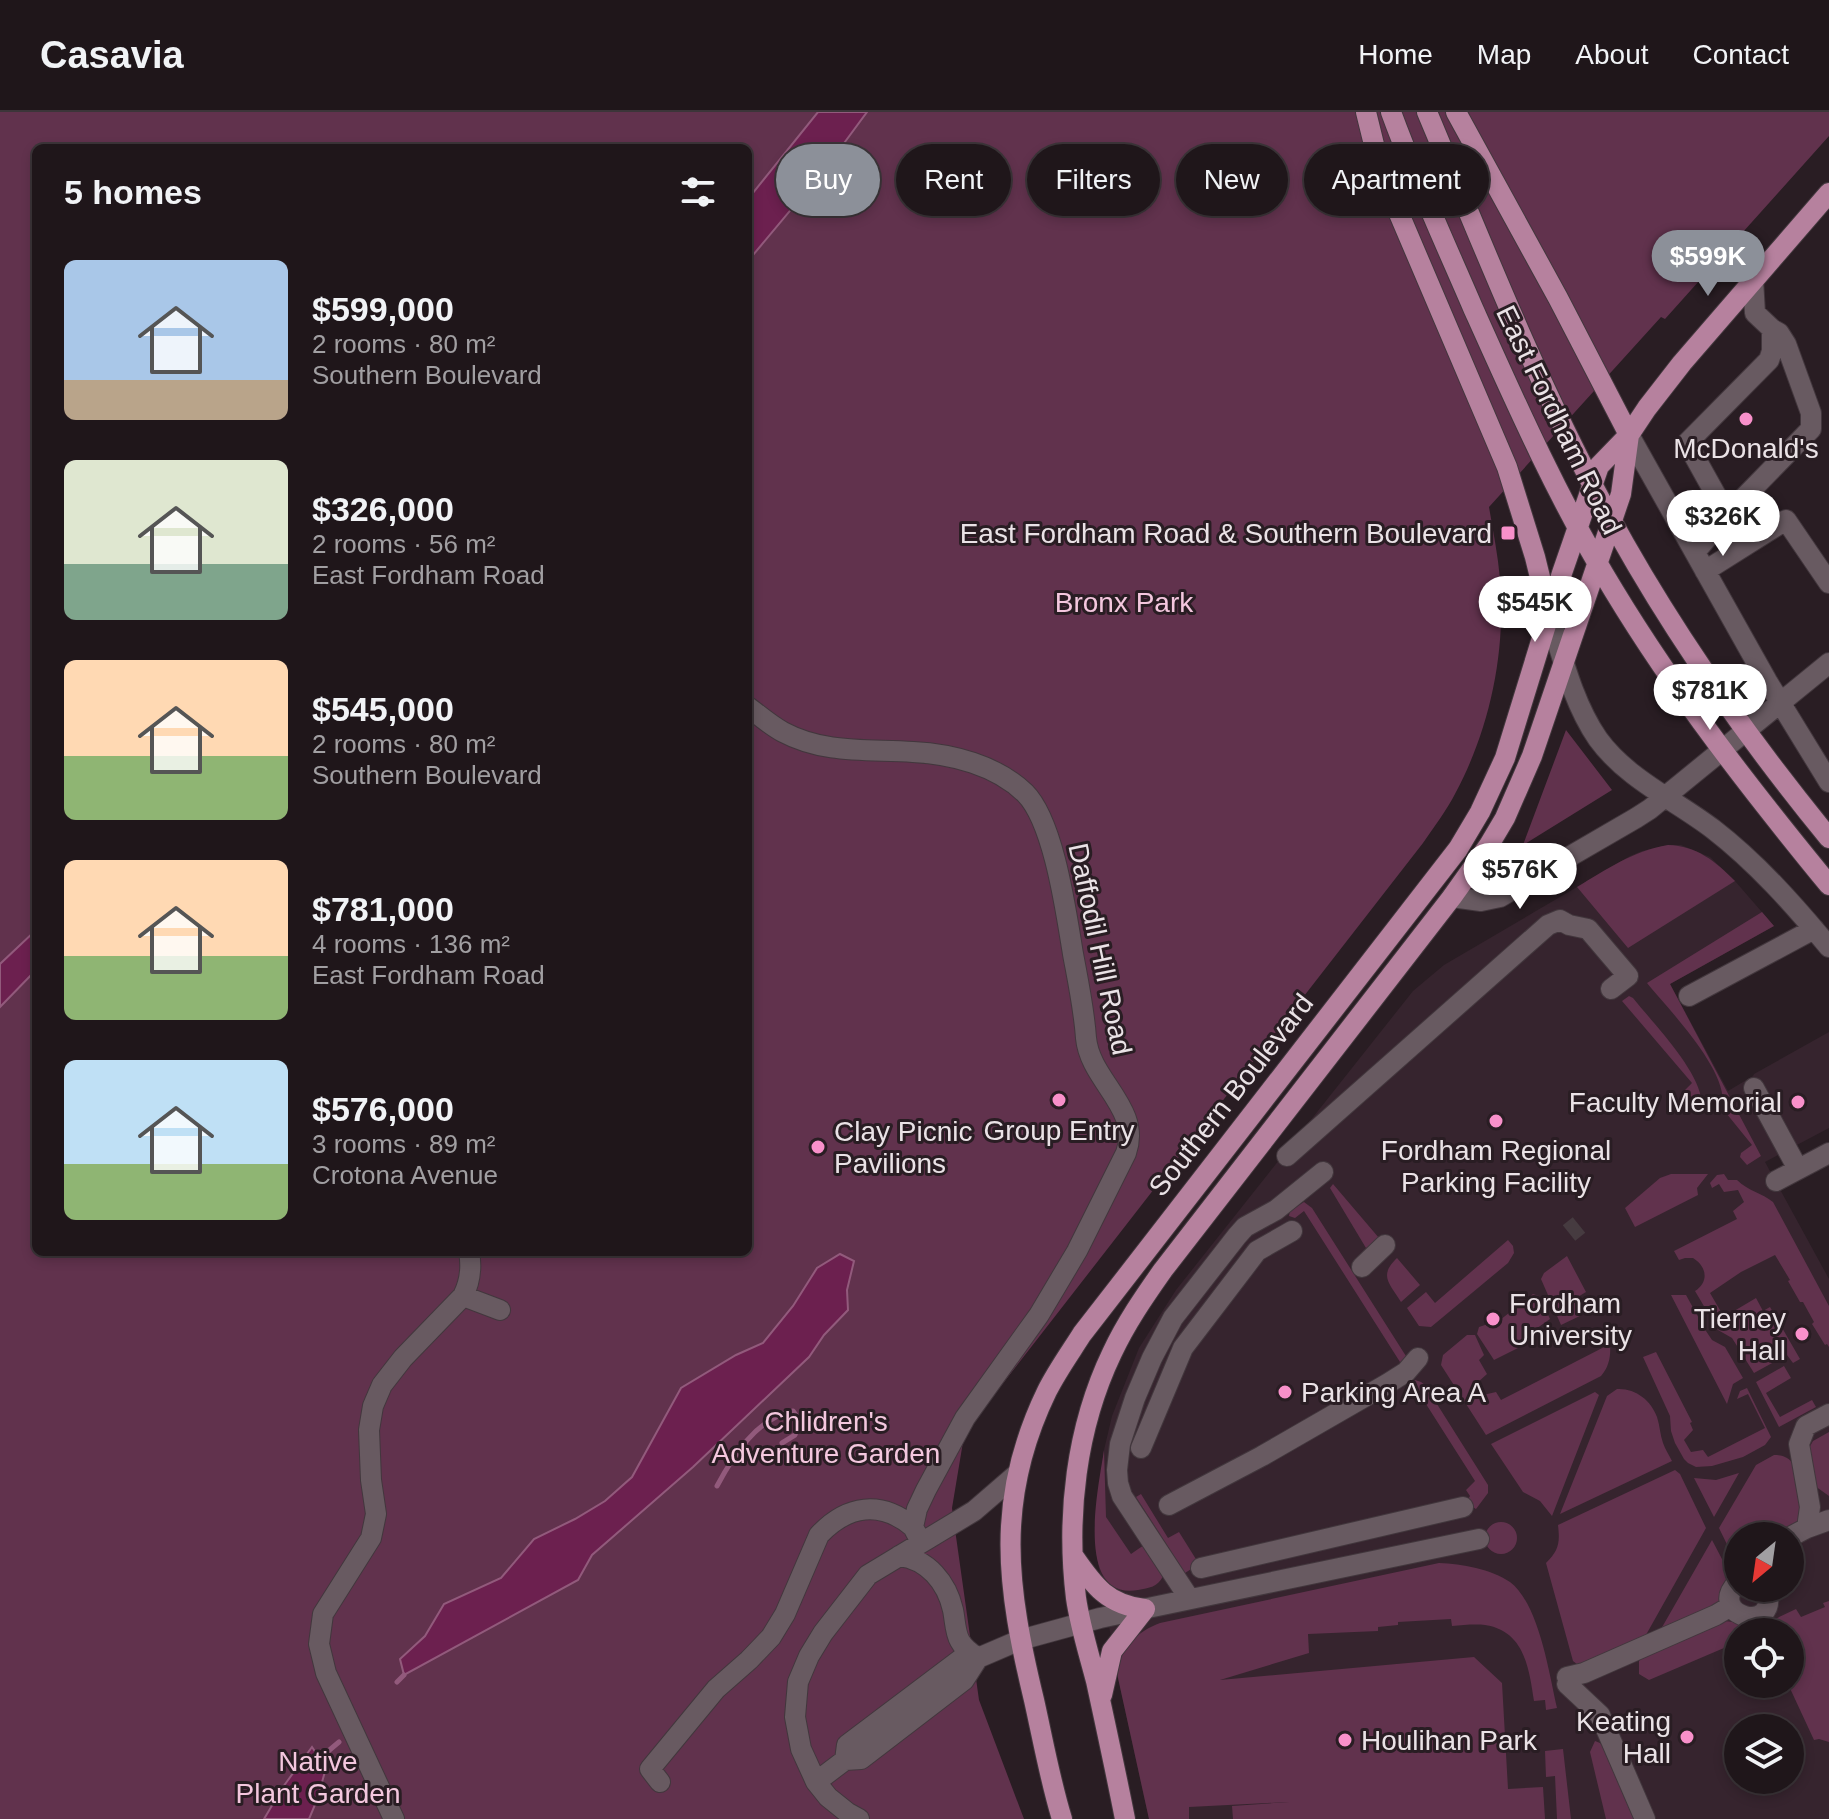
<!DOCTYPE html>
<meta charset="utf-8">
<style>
body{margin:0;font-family:Arial,sans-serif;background:#271f23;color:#f1f3f6;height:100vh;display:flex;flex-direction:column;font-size:30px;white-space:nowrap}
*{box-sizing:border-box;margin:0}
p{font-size:26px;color:#a19fa2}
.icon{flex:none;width:44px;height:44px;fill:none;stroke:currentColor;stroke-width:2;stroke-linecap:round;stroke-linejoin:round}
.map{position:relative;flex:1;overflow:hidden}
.drawer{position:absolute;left:32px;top:32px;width:720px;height:1112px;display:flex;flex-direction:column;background:#1f161a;border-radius:12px;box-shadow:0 4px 12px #0003,0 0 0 2px #3c3539}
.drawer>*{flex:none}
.top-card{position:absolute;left:776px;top:32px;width:760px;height:72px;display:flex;gap:16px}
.needle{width:52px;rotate:209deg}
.tools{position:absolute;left:1724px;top:1410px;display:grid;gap:16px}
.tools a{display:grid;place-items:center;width:80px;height:80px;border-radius:50%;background:#1f161a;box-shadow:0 4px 12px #0003,0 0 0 2px #3c3539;font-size:40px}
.price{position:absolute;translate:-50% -68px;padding:0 18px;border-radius:28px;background:#fff;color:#222;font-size:26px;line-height:52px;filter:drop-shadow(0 2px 4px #0008)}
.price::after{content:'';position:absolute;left:50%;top:48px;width:24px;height:18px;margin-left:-12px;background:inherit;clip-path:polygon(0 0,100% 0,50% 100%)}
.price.on{background:#8c9099;color:#fff}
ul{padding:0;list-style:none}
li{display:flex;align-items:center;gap:24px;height:200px;padding:0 32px}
li span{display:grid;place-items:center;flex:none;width:224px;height:160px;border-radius:12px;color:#555}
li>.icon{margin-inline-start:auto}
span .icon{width:96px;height:96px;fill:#fffc;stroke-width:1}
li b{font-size:34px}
h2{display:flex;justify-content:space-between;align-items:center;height:96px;padding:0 32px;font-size:34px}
.pill{padding:0 28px;border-radius:36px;background:#1f161a;box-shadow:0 4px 12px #0003,0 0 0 2px #3c3539;font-size:28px;line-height:72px}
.pill.on{background:#8c9099;color:#fff}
header{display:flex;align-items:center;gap:48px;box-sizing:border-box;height:112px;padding:0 40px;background:#1f161a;border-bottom:2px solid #3c3539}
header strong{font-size:38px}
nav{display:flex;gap:44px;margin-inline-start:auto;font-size:28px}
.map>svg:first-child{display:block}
</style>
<header>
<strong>Casavia</strong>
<nav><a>Home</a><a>Map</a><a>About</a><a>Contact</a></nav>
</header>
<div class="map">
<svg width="1829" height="1707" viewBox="0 0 1829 1707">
<rect width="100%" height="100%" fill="#291d23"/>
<path fill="#36242e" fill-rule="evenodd" d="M1668,733H1681L1710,745L1735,769L1774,814L1670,872L1728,979L1753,964L1754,962L1829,920V1016L1765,1050L1829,1167V1707H1149L1118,1566L1096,1439L1095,1405L1104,1338L1112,1304L1139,1236L1176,1178L1413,879L1444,853L1630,744L1642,739ZM1738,1424H1790V1476H1738ZM1738,1520H1790V1572H1738ZM1738,1616H1790V1668H1738Z"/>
<path fill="#61324d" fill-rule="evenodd" d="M0,0H1829V24L1665,207L1661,205L1489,395C1493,419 1498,443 1500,467C1506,540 1490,616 1456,680C1447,698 1434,715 1423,731L976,1306L963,1330L952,1396L979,1588L1024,1707H0ZM36,36H748V1140H36Z
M1566,618L1612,678L1523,733Z
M1668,733C1697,734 1715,749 1735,769L1628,836L1577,775C1607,757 1633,739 1668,733Z
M1762,800L1774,814L1670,872L1761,1044L1747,1053L1740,1045L1741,1041L1752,1033L1722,996C1731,961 1669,898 1647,871Z
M1629,884L1633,886C1653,911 1695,954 1701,985L1697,991L1685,978L1692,971L1622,889Z
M1671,1062H1708L1697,1076L1698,1083L1635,1115L1625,1096L1660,1066Z
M1724,1062L1728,1068H1737C1748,1079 1762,1081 1773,1090L1829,1194V1235L1827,1232L1825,1233L1812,1212L1814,1210L1803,1190H1800L1788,1169L1790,1168L1775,1143L1741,1160L1710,1181L1724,1205L1756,1186L1763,1199L1770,1195L1800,1247L1793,1251L1787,1243L1754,1261L1732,1226L1718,1218L1695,1179C1710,1169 1706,1154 1693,1146H1685L1679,1148L1674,1139L1737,1107L1733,1099L1744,1090L1738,1078L1724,1080L1719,1072L1712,1076L1710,1071L1717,1063Z
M1333,1072L1379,1126L1371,1134L1366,1136L1330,1076Z
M1304,1090L1312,1096L1404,1241L1406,1244L1404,1249L1400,1250L1304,1099L1295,1106L1289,1104L1290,1099Z
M1508,1128L1513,1134L1514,1141L1508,1151L1431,1215L1419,1214L1407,1196L1426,1180L1435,1191Z
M1567,1144L1586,1180L1576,1186L1584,1202L1561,1213L1541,1167L1544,1161Z
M1397,1146L1420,1173L1401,1190C1390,1172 1378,1164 1397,1146Z
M1533,1182L1539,1184L1550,1207L1533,1219L1534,1228L1494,1248L1477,1222L1479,1215L1500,1208Z
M1671,1183H1686L1706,1219L1712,1228L1725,1235L1743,1266L1733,1272L1727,1292Z
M1467,1223H1475L1484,1243L1479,1248L1487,1262L1477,1271L1483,1283L1496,1280L1501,1288L1610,1232C1611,1244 1609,1255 1601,1264L1486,1323L1441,1253L1443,1243Z
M1656,1240L1692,1310L1690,1311L1693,1318L1684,1328L1691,1340L1703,1338L1708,1345L1765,1316L1748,1282L1737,1287L1740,1279L1747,1276L1771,1325L1765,1333L1743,1345L1712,1354L1696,1355L1688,1351L1684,1347L1675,1331L1671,1319L1670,1304L1643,1245Z
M1784,1254L1791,1266L1766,1281L1780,1305L1812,1288L1816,1295L1779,1315L1756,1270Z
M1415,1268L1421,1270L1425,1273L1488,1373V1381L1476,1397L1466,1391L1470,1384L1466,1378L1475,1369L1412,1270Z
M1617,1277C1635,1276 1651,1288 1657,1305C1660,1314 1660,1323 1663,1331C1665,1337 1669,1343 1672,1349L1560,1402L1607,1284Z
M1595,1280L1599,1283L1552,1404L1540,1389L1523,1380L1491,1332Z
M1829,1320V1384L1815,1374L1809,1336L1813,1329Z
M1104,1338L1106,1405L1131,1442L1144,1433L1163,1464C1158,1475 1149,1476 1138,1478C1073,1489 1099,1373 1104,1338Z
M1774,1343C1782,1343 1790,1345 1793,1353L1806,1396L1802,1414L1781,1424H1738V1455L1719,1416L1756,1353Z
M1675,1358L1680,1362L1706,1416L1642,1530L1582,1556L1573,1549L1546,1451C1559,1438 1560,1431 1558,1413Z
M1739,1361L1714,1405L1694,1366L1716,1368Z
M1141,1382L1168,1426L1179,1420L1199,1452L1185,1461L1136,1385Z
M1485 1426a16 16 0 1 1 32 0a16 16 0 1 1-32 0Z
M1712,1428L1733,1468L1724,1491L1657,1524Z
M1439,1451C1462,1452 1491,1457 1510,1470C1539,1492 1549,1561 1557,1596L1546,1598L1545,1588L1534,1589C1529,1557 1525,1519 1485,1513C1475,1512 1463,1513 1452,1514L1451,1507L1398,1510V1513L1378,1515V1519L1308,1522L1309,1541L1220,1568L1474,1545L1502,1571L1508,1677L1543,1675L1545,1707H1233L1232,1694L1289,1690L1189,1695V1707H1149L1118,1566C1117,1538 1136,1520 1160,1511Z
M1829,1489V1630L1819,1627L1814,1628L1788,1572H1790V1520H1768L1773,1508L1796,1497L1801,1505L1825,1495L1823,1491Z
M1720,1509C1729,1509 1742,1510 1749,1516L1748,1520H1738V1530L1649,1568L1639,1562V1549L1644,1543Z
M1595,1629L1600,1631L1603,1635L1635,1707H1606L1590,1640Z
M1563,1637L1571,1707H1557L1555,1664L1546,1665L1545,1639Z"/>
<path fill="#6c204f" stroke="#925a7c" stroke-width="2" d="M818,0H867L825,57L748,149V87Z
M36,818V858L0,895V852Z
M840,1142L854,1149L847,1178L848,1198L824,1223L809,1245L693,1355L592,1443L578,1468L404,1563L400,1547L425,1524L444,1492L501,1466L534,1427L575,1407L605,1389L632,1365L681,1276L736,1243L763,1231L793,1194L817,1156Z
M312,1635L326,1656L317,1688L309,1707H264L283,1675Z"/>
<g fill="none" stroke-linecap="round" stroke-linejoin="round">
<path stroke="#925a7c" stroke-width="5" d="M717,1374C733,1344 757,1306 793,1299L800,1309L795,1323L782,1331
M397,1570L404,1563
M320,1646L339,1630"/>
<path stroke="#463b40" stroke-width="20" stroke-dasharray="20 10" stroke-linecap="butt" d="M1569,1121L1579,1113"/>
<g stroke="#42373d" stroke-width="22">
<path id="minor" d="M1753,167L1755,201L1772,217
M1629,323L1767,569L1829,670
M1695,440L1727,403L1811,317V301L1786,232L1779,221L1772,217V239L1769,248L1687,331L1727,403
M1705,459L1786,408L1829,471
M1549,502C1562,544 1573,591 1598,627C1627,667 1675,688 1713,717C1757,751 1794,793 1829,835
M748,595C759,603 770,613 783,620C824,642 868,637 913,640C952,642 996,653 1025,681C1054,710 1066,800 1073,842C1078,869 1084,897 1086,926C1090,969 1142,996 1126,1041L1077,1139L1039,1203L965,1306L926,1378L917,1397L913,1415L921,1430
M1452,785L1481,789L1500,785L1636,706L1650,697L1829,551
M1689,884L1814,817
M1754,976L1798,1057
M1287,1044L1548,813L1560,808L1569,813L1588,817L1628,864L1611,877
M1776,1069L1829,1041
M1362,1155L1385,1133
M463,1184L500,1198
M1141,1336L1183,1236L1257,1139L1292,1119
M1169,1393L1262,1344L1387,1272L1406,1260L1418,1246
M1807,1416L1829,1408
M1790,1425L1807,1416L1810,1395L1799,1332L1806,1314L1829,1302
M899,1444C928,1447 947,1471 953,1498C955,1507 955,1521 960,1529C963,1535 972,1542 978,1546
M1201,1456L1463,1395
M1738,1470C1704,1504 1782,1525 1766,1476
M1189,1486L1122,1384L1118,1371L1117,1358L1120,1332L1135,1286L1152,1246L1173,1206L1237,1124L1245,1115L1276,1098L1323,1060
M1567,1565L1584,1561L1716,1503L1731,1494
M1567,1572L1600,1603L1645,1707
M845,1648L847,1633L961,1547L978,1546L1020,1528L1100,1506L1479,1427
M660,1670L650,1657L716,1577L749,1548L771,1525L785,1502L819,1423C847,1393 881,1388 913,1415
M816,1670L845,1648L861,1647L964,1568L978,1546
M394,1707L326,1561L319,1532L323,1502L371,1426L376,1402L371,1368L369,1318L373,1294L382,1273L403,1246L463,1184C470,1170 472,1156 469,1140
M859,1707L848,1701L828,1685L816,1670L801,1637L795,1605L798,1570L809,1544L823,1521L868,1463L974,1399L1018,1361"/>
</g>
<g stroke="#42373d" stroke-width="22">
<path id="major" d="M1366,0L1380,57L1507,355L1535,445L1549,502
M1391,0C1415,66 1445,131 1473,196C1516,292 1559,389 1614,479C1677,583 1752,679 1829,773
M1427,0C1482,131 1534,264 1601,389C1664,508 1744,622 1829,726
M1456,0L1558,186L1629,323
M1074,1445C1094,1474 1108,1493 1145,1497
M1102,1583L1112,1539L1145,1497
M1062,1707C1050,1668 1043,1628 1034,1588C1007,1476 994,1388 1047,1279C1057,1259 1070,1241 1082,1222L1458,737L1480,700L1505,646L1562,461L1599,354L1629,323L1647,296L1682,251L1829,81
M1125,1707C1116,1661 1106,1615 1096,1569C1089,1542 1080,1514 1076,1486C1066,1404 1076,1316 1112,1241C1126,1211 1144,1185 1163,1158L1452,785L1489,733L1505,706L1532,644L1621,382L1629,323"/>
</g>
<use href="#minor" stroke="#685a61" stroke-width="20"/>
<use href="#major" stroke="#b6819e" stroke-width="20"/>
</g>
<g fill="#f890ca" stroke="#291d23" stroke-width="3">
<circle cx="1746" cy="307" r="8"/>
<rect x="1500" y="413" width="16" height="16" rx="4"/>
<circle cx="1059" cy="988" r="8"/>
<circle cx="1798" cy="990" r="8"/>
<circle cx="1496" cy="1009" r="8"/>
<circle cx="818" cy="1035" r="8"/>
<circle cx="1493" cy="1207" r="8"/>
<circle cx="1802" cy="1222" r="8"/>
<circle cx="1285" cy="1280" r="8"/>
<circle cx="1687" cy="1625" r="8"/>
<circle cx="1345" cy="1628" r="8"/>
</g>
<g text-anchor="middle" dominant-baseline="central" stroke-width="6" stroke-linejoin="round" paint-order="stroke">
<g font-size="28" fill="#eae2e6" stroke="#291d23">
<text transform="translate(1559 308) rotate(64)">East Fordham Road</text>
<text transform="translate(1100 837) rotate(78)">Daffodil Hill Road</text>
<text transform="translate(1231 983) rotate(-52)">Southern Boulevard</text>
</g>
<g font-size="28" fill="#eae2e6" stroke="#291d23" text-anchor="end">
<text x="1746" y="336" text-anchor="middle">McDonald's</text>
<text x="1492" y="421">East Fordham Road &amp; Southern Boulevard</text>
<text x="1782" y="990">Faculty Memorial</text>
<text x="1059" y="1018" text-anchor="middle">Group Entry</text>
<text x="834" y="1019" text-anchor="start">Clay Picnic<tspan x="834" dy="32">Pavilions</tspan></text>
<text x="1496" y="1038" text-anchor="middle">Fordham Regional<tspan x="1496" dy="32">Parking Facility</tspan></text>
<text x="1509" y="1191" text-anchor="start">Fordham<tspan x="1509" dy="32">University</tspan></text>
<text x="1786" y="1206">Tierney<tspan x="1786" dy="32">Hall</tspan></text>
<text x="1301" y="1280" text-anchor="start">Parking Area A</text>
<text x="1671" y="1609">Keating<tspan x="1671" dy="32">Hall</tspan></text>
<text x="1361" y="1628" text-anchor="start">Houlihan Park</text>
</g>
<g font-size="28" fill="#f4c7de" stroke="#291d23">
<text x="1124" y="490">Bronx Park</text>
<text x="826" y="1309">Chlidren's<tspan x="826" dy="32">Adventure Garden</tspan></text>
<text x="318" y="1649">Native<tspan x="318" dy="32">Plant Garden</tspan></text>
</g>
</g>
</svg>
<div class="tools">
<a><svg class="needle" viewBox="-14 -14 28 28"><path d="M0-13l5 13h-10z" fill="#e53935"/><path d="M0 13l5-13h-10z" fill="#a19fa2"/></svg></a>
<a><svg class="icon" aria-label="locate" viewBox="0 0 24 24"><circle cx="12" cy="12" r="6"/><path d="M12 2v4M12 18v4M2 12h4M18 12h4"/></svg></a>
<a><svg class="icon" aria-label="layers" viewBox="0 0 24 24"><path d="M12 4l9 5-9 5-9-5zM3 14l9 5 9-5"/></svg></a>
</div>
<b class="price on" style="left:1708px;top:186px">$599K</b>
<b class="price" style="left:1723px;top:446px">$326K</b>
<b class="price" style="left:1535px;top:532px">$545K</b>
<b class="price" style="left:1710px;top:620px">$781K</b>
<b class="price" style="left:1520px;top:799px">$576K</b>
<div class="top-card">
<a class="pill on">Buy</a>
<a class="pill">Rent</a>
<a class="pill">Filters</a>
<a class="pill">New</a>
<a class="pill">Apartment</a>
</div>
<section class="drawer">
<h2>5 homes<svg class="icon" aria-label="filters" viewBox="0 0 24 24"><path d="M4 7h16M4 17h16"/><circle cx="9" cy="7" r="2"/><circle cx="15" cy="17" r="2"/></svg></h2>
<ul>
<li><span style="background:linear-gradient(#a9c7e8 75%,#b9a48a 0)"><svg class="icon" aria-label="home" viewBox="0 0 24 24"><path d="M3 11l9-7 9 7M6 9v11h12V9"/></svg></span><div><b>$599,000</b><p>2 rooms · 80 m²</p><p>Southern Boulevard</p></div></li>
<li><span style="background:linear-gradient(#dfe7d0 65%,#7fa58c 0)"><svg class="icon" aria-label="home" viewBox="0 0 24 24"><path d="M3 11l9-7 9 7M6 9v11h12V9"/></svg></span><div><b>$326,000</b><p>2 rooms · 56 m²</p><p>East Fordham Road</p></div></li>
<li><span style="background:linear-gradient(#ffd9b3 60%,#8fb573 0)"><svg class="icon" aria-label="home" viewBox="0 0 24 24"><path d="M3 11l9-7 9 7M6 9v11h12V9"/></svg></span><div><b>$545,000</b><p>2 rooms · 80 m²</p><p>Southern Boulevard</p></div></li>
<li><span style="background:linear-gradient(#ffd9b3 60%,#8fb573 0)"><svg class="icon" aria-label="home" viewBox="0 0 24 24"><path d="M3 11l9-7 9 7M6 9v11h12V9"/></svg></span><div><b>$781,000</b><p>4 rooms · 136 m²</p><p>East Fordham Road</p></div></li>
<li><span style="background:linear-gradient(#bfe0f5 65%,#8fb573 0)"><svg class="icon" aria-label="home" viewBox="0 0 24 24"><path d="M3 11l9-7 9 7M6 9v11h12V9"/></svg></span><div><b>$576,000</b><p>3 rooms · 89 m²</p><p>Crotona Avenue</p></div></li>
</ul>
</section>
</div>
